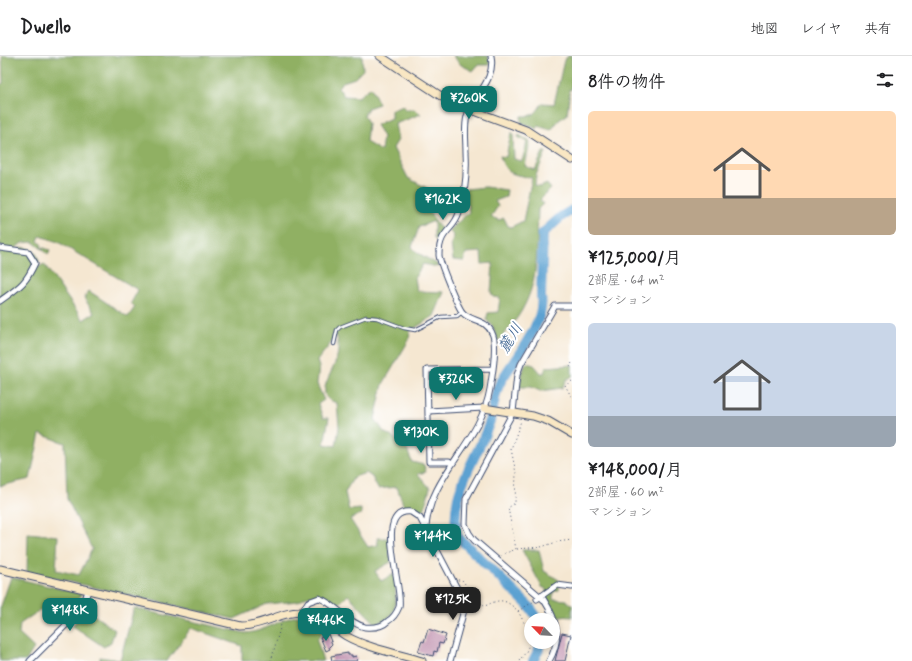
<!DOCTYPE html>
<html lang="ja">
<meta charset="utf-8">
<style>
body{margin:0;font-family:Mynerve,"Klee One",sans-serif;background:#f2f2f2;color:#202124;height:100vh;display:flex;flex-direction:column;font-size:15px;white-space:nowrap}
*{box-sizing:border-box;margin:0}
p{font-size:13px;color:#757577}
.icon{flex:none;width:22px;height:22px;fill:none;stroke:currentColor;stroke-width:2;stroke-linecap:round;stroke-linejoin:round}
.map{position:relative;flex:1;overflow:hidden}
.drawer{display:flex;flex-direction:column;background:#fff;width:340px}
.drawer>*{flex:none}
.needle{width:26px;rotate:295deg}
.buttons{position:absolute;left:524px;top:557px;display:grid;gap:8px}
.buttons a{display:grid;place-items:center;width:36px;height:36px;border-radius:50%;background:#fff;box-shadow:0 2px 6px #0003;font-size:20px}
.price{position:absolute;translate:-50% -34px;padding:0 9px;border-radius:8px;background:#0f766e;color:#fff;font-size:13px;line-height:26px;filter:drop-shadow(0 1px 2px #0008)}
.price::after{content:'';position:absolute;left:50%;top:24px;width:12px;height:9px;margin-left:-6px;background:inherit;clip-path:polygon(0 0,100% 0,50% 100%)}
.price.active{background:#222;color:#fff}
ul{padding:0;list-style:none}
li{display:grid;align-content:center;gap:8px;height:212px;padding:0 16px}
li span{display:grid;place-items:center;height:124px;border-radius:6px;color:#555}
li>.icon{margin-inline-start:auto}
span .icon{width:72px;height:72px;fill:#fffc;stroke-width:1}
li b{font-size:17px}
h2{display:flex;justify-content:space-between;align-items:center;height:48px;padding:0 16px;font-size:17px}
header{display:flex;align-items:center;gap:24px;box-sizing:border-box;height:56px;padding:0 20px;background:#fff;border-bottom:1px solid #e0e0e0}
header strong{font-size:19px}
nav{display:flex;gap:22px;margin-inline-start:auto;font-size:14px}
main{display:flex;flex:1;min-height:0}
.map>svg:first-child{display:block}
</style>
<header>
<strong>Dwello</strong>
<nav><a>地図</a><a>レイヤ</a><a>共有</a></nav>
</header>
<main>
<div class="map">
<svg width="572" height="605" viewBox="0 0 572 605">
<rect width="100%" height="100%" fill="#fff"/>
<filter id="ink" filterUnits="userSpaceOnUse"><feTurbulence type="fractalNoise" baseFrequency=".025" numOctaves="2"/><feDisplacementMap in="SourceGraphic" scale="8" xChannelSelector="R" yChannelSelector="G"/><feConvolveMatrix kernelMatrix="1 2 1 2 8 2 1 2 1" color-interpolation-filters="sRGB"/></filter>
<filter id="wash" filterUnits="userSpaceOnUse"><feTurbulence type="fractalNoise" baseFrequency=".012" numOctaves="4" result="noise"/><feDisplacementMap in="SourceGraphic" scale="16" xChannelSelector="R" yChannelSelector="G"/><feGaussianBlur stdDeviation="0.9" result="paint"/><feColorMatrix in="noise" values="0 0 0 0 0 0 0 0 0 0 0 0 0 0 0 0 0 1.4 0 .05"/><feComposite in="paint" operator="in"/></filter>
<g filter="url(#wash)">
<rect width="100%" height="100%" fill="#f5e7d1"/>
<path fill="#90b063" stroke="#567060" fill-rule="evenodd" d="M2,0H362L363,14L355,22L343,26L338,31L344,40L358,41L371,31L379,48L368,52L364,59L368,67L366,86L381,95L383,81L376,69L391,62V54L403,50L406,54L414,53L421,58L395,68L398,84L393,92L408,122L442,140L429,156L441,173L436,184L434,183V165L419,171L412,191L418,197L437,208L438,211L423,208L415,221L417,235L444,236L434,260L410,275L409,284L383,328L375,363L384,376L405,389L412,406L424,409L426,416L418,418L430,432L423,458L413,452L404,451L397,431L378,433L372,421L366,417L354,421L345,436L349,454L361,453V458L350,463L368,491L378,489L377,482H388L391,506L375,515L381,525L394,518C396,537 401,564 375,567L348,539L338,549L325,541L307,540L298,545L267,548L234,563L27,516L28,477L58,480L56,514L79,519L92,493L67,443L65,387L40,378L30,423L0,430V29L3,27ZM40,180L58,186L138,234L131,247L135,251L128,261L89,235L84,242L94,257L83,264L44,208L29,216L30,213L37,209L39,205L36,197L28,192L21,191L16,197L12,195L22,187L33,186L48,198L50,194L41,191L42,189L38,185ZM336,278C345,307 322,321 325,338C326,344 332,345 337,347L339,371L336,390L324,388L329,362H323L318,348L324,344L317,328L319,311L317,305C324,295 331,289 336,278Z
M453,0H488L490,9H478L473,15L461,9Z
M568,0H572V33H570L567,59L559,64L551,74L538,70L537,73L521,66V60C534,60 536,58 542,47L554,48L564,4Z
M511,77H513L514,103L522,105L527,86L518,81L519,79L530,86L525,110L535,114L543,96H546L536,119L535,130L540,131L547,128L551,133L540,144L543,148L538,153C536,211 541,241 498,285L492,269L486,264L488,257L498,256L500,242L493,241L491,236L493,207L482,208L481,196L466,197L464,205L453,204L451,188L454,180L449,175L469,156L468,150L464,145L466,133L485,131L507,134L506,141L495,145L498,150L491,161L499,164L504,162L508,170L511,171L523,165L532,122C514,118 506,120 500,100L506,101Z
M526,307L534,309L541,317H544L546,311L572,309V321L567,323L562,332L540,335L531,331H520L521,320Z
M522,494H539L544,515L559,524V534L553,536V543L567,544L569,548L572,549V561L558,560L547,543L546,533L542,531Z
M11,521L81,538L72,554L65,562L53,555L40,554L20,568L19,578L34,592L26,605H0V553Z
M84,552L115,574L111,586L104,591L73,570Z
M134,552L245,577C268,576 288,556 308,560C314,562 321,567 327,570L317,584L323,605H242V590L191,572L167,605H100V601L120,604Z"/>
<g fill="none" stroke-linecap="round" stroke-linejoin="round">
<path stroke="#5ca1d1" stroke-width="10" d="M539,564L529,550L457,480C449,432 476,407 490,365C494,353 494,338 500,327C513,304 546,267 541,241L543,177L562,160L572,154
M533,605L539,593V586"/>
</g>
<g id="blocks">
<path fill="#c499b4" d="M428,573L446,579L443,588L439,587L437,596L434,595L433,600L418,596L422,585L424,586Z
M562,577L571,579L565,605H555Z
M328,578L332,588L329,591L330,593L326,595L320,581Z
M348,597V599H352V601L356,600L357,605H332L331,600Z"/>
</g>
</g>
<g filter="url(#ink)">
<use href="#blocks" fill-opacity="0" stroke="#3c4b6f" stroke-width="1"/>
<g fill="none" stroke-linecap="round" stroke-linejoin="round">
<g stroke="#3c4b6f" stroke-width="4.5">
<path id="lane" d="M334,288L337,274L340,271L366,261L377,262L404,272L415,274L441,261L457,260L462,256"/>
</g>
<g stroke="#3c4b6f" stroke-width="7">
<path id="street" d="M0,192L28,196L35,207C25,229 19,231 0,245
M428,355L484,352
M449,406H429L427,314L492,313
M426,472C429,419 481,387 490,333C492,320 498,289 492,277C486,263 472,266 463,257C458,252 439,205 439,199C439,174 454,175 459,157C465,139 467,115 466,96C466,84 464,72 467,60C474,39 496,24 491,0
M537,543L557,529L572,531
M302,556L308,546L319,542C336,548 349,568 365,571C374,572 382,571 388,565C393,562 397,556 399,551C404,532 372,452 411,456L420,462L462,542L464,554L450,605
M30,605L71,564L84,546L88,535
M549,605C562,583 557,564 544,544L474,484L469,477L465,468L466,443L513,356L517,319L521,308L555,250H572"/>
</g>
<g stroke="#3c4b6f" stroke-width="9">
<path id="secondary" d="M380,0L450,46L526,74L572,104
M484,352L533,360L548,365L572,379
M0,513L240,570C264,570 281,555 302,556C320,556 331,571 346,580C367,592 399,598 422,605"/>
</g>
<path stroke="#3c4b6f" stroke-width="1" stroke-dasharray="1 3" stroke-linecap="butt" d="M572,307L570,310L572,313
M572,325L565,329L572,342
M517,493L541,491L557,486L572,484
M501,499L516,493L508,452L515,447L516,417L511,393L521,365
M458,524H462L476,542L485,550C501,542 505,543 518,555L533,546
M518,555L531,580
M271,605L282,565
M519,605L526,596L531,584"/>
<use href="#lane" stroke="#fff" stroke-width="2.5"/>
<use href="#street" stroke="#fff" stroke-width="5"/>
<use href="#secondary" stroke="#f9e7c3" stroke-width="7"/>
</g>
</g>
<g text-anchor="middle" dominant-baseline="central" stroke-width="4" stroke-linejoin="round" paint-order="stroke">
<g font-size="16" font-style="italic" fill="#355d8c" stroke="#fff">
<text transform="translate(511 282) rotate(-58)">麓川</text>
</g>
</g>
</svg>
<div class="buttons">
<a><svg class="needle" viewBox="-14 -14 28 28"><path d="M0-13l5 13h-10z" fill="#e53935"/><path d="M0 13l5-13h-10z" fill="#757577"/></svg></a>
</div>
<b class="price" style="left:469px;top:64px">¥260K</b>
<b class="price" style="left:443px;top:165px">¥162K</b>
<b class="price" style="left:456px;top:345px">¥326K</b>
<b class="price" style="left:421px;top:398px">¥130K</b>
<b class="price" style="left:433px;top:502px">¥144K</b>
<b class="price active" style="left:453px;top:565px">¥125K</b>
<b class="price" style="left:70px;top:576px">¥148K</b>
<b class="price" style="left:326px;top:586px">¥446K</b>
</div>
<section class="drawer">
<h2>8件の物件<svg class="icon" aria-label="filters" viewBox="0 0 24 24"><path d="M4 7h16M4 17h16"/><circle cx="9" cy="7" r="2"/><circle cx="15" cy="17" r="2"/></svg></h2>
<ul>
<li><span style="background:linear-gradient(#ffd9b3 70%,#b9a48a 0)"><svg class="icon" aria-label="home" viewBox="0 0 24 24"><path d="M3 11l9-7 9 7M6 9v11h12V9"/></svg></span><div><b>¥125,000/月</b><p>2部屋 · 64 m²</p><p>マンション</p></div></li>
<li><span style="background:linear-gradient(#c9d6e8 75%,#9aa5b1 0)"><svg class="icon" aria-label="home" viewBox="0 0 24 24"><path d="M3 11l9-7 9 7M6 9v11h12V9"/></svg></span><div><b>¥148,000/月</b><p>2部屋 · 60 m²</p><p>マンション</p></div></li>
</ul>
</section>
</main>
